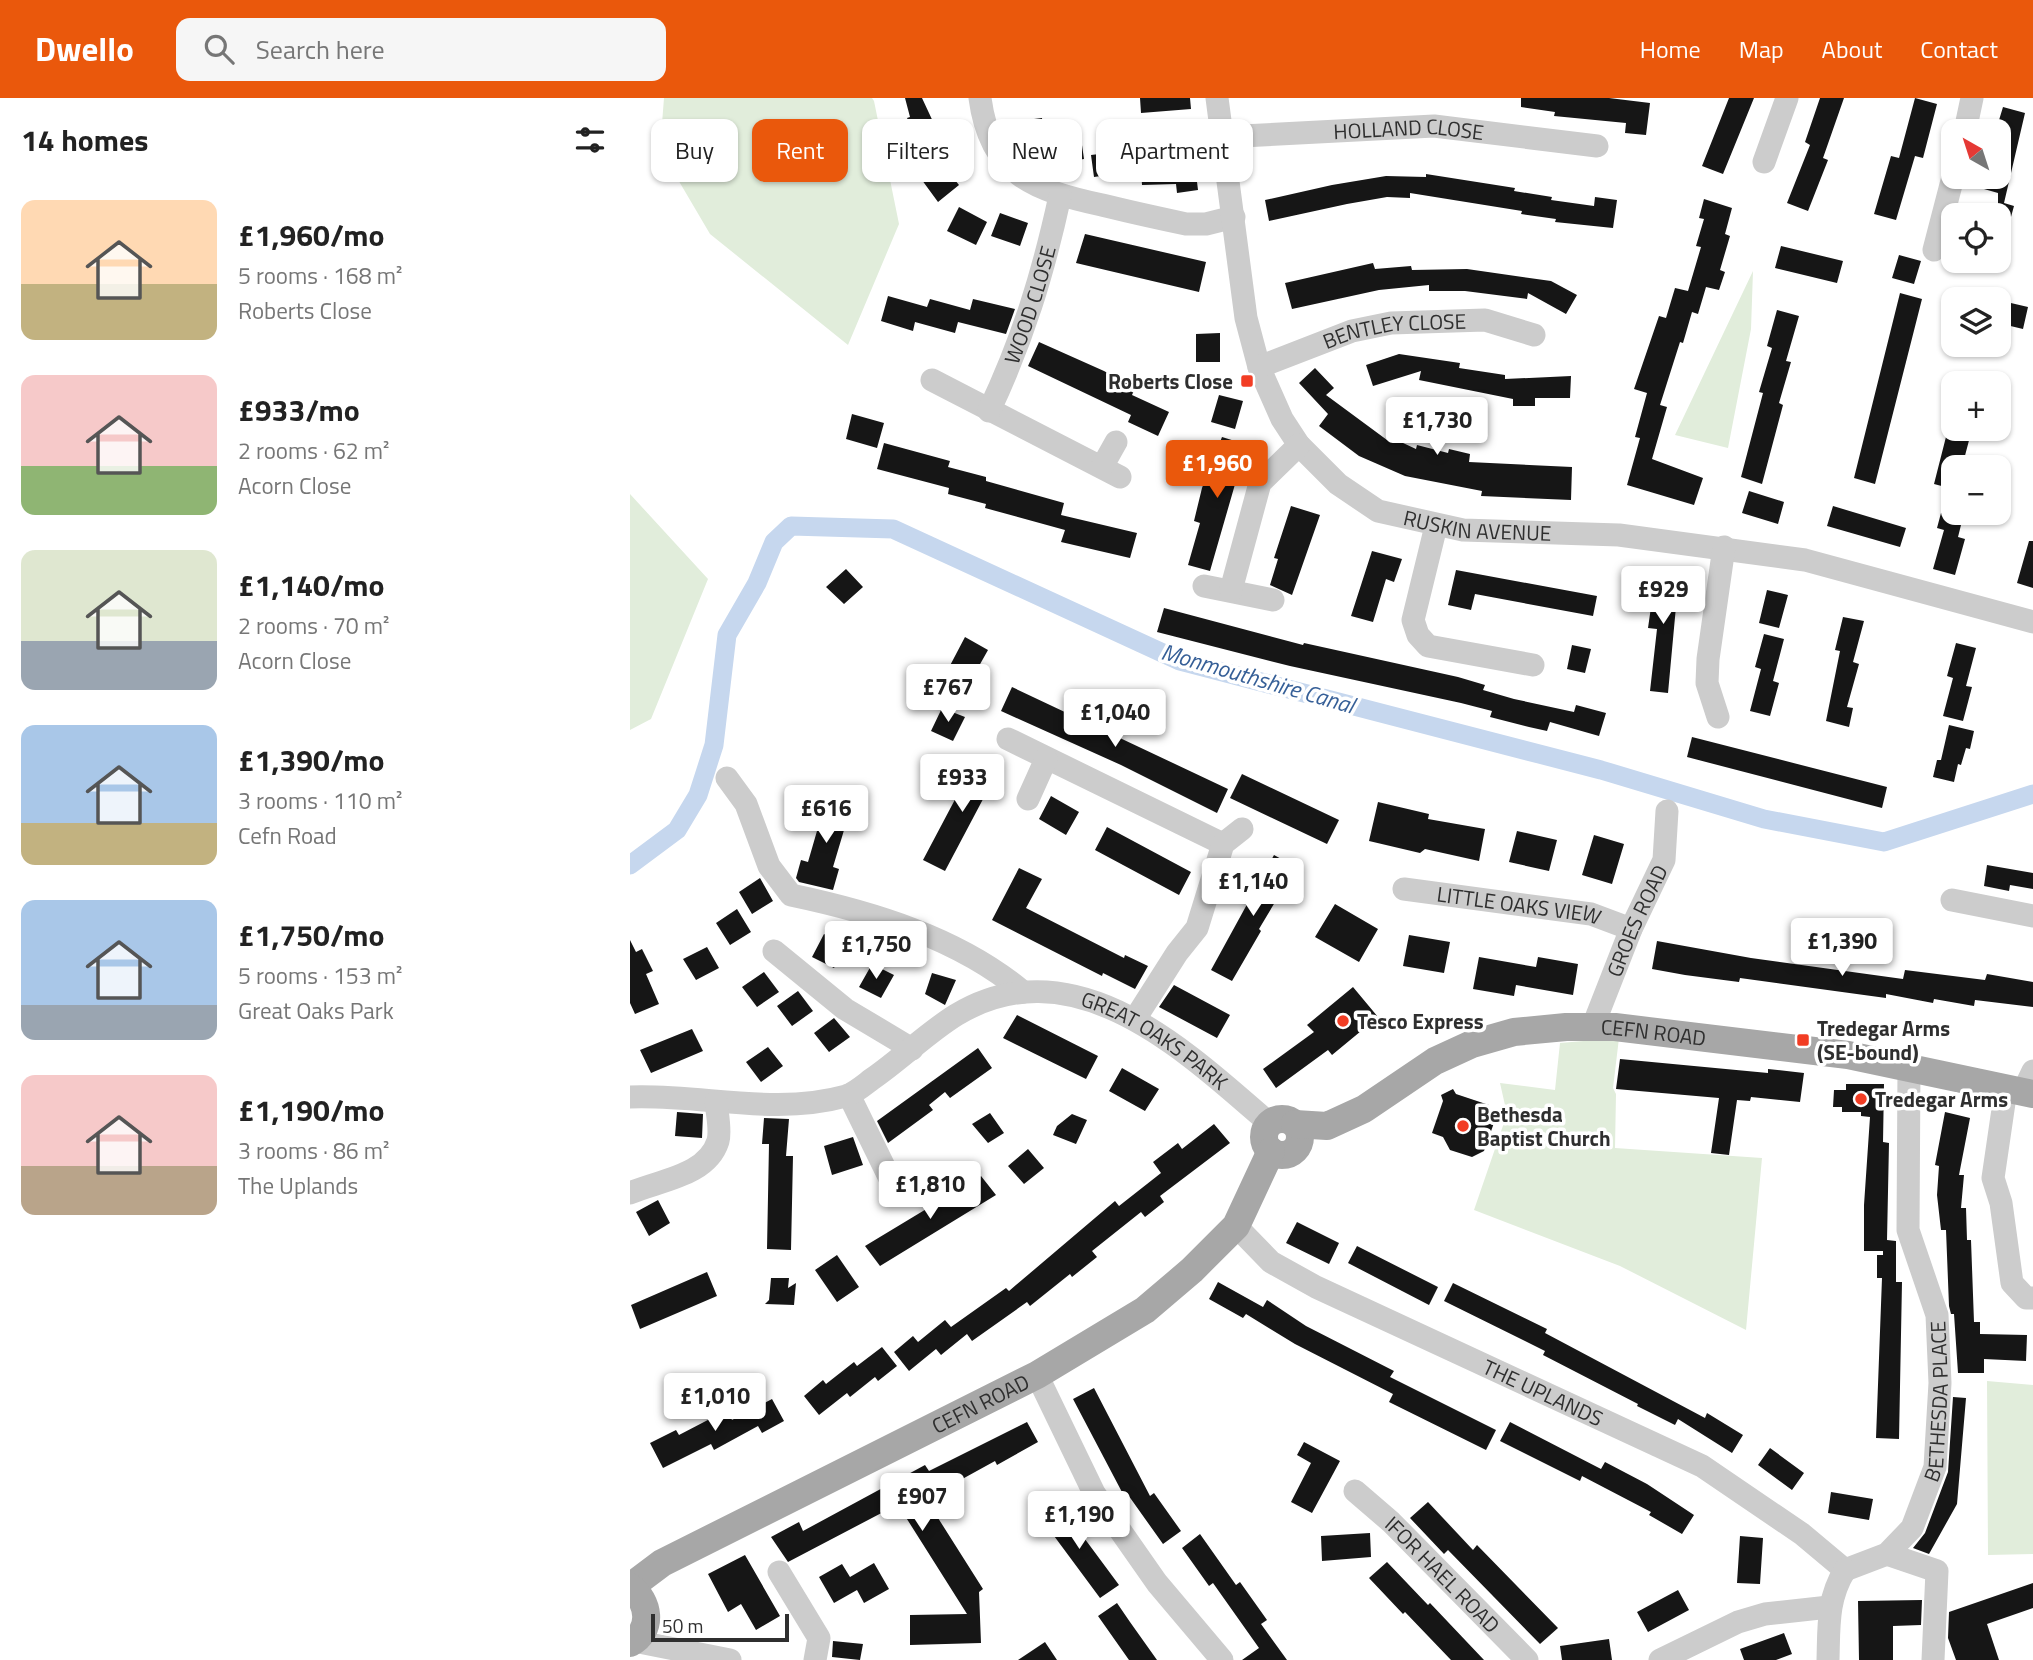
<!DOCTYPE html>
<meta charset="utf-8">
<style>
body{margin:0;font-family:"Titillium Web",sans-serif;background:#f6f6f6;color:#222;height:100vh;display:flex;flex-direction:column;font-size:26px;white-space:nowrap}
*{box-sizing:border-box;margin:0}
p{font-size:23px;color:#767676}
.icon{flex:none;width:38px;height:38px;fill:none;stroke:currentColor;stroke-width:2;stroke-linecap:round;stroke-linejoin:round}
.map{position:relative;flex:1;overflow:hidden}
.side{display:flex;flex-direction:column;background:#fff;width:630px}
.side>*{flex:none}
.hud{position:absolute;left:21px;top:21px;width:665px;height:63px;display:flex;gap:14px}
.needle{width:46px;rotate:321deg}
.tools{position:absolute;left:1311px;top:21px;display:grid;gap:14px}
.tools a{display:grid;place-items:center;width:70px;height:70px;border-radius:14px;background:#fff;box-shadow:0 2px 5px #0004;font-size:35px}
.scale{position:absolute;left:21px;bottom:18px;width:138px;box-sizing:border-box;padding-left:7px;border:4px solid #2f2f2f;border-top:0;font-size:19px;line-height:24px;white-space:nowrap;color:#2f2f2f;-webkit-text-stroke:5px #fff;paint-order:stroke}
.price{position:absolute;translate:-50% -60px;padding:0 16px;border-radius:7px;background:#fff;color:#222;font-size:23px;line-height:46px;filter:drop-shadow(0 2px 4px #0008)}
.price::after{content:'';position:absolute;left:50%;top:42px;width:21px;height:16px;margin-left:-10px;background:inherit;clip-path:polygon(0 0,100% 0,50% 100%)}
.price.on{background:#ea580c;color:#fff}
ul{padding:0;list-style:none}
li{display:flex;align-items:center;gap:21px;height:175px;padding:0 21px}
li span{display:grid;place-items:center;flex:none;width:196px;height:140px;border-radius:14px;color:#555}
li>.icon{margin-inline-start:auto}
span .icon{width:84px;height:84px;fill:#fffc;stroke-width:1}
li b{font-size:30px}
h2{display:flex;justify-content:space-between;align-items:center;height:84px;padding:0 21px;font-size:30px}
.chip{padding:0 24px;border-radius:14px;background:#fff;box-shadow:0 2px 5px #0004;font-size:24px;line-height:63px}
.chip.on{background:#ea580c;color:#fff}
header{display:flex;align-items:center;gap:42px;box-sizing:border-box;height:98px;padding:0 35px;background:#ea580c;color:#fff}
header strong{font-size:33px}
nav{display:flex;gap:38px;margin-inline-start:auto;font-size:24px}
.search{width:490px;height:63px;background:#f6f6f6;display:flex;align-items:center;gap:18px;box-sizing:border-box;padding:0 24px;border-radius:14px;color:#767676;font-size:26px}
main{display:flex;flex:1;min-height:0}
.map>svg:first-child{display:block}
</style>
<header>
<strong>Dwello</strong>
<div class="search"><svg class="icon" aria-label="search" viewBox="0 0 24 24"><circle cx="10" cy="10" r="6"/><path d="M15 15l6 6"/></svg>Search here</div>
<nav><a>Home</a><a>Map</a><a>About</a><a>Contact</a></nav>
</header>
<main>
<section class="side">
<h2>14 homes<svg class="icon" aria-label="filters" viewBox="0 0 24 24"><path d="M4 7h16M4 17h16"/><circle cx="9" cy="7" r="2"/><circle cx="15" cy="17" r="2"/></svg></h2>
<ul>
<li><span style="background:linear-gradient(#ffd9b3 60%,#c2b280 0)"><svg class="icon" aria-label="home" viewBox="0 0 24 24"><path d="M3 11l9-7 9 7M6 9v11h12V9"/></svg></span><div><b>£1,960/mo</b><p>5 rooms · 168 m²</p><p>Roberts Close</p></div></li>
<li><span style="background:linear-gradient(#f6c9c9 65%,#8fb573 0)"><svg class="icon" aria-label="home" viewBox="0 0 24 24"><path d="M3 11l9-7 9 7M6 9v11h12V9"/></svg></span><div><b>£933/mo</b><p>2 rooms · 62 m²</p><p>Acorn Close</p></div></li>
<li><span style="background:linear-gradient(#dfe7d0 65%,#9aa5b1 0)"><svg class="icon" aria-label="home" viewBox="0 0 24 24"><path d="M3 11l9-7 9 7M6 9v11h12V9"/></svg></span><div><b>£1,140/mo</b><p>2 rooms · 70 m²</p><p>Acorn Close</p></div></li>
<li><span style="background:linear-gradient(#a9c7e8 70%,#c2b280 0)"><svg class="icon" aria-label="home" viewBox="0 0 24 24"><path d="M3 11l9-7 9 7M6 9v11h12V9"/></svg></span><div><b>£1,390/mo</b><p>3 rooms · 110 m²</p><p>Cefn Road</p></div></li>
<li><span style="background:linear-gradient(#a9c7e8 75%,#9aa5b1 0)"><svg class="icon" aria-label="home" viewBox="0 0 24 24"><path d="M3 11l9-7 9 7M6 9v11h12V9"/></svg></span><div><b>£1,750/mo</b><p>5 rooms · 153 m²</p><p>Great Oaks Park</p></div></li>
<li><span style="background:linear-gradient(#f6c9c9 65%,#b9a48a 0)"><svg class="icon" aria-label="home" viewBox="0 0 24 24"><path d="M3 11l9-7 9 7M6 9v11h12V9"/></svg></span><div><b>£1,190/mo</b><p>3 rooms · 86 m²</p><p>The Uplands</p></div></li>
</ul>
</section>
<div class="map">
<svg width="1403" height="1562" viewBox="0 0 1403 1562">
<rect width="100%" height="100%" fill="#fff"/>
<path fill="#e1eddb" d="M34,0H242L244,3L269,126L218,247L80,136L30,51Z
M1123,173L1121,231L1098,350L1045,337Z
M0,396L78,481L21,621L0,632Z
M989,940L983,990L986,996L985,1050L1132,1060L1116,1232L990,1168L844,1112L877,1016L870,985L925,992L930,945Z
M1357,1283L1403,1287V1456L1358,1457Z"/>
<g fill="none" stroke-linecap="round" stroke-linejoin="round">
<path stroke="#c6d7ee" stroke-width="19" d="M0,767L47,732L68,697L84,647L97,537L127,485L144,444L161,428L263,431L550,563L971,672L1134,721L1254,744L1403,696"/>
</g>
<path fill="#161616" d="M275,0H292L312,43L292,52L277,20L280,19Z
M510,0H560L561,11L511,15Z
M891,0H979L1020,5L1016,37L995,35L996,25L924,18L925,14L891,9Z
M1099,0H1124L1093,76L1072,68Z
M1190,0H1214L1193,60L1198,62L1178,113L1157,105L1180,47L1175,44Z
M1285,0L1307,6L1293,60L1285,58L1266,122L1244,116L1261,58L1269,60Z
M1373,9L1395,15L1374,105L1384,108L1373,148H1368V95L1354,91L1357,79H1368L1366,32Z
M412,20L414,41L382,46L379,24Z
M451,40L454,61L421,66L418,44Z
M494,53H532V64L564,59L568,92L547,95L546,86L512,87L511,72L464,79L461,57Z
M309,62L329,87L308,104L289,78Z
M796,76L885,90L884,93L922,99L921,102L964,108L965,99L987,102L983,130L925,124L926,121L891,116L892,113L780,95V100L757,99L717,106L639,123L635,102L702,87L756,78L796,79Z
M1074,101L1102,110L1095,136L1100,138L1090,172L1095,174L1089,192L1076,189L1068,216L1062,214L1053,245L1050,244L1030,307L1037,309L1022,361L1073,380L1064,407L997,387L1010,340L1005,339L1017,295L1004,291L1029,218L1036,220L1045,190L1058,193L1071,149L1066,148L1074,121L1069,120Z
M329,109L357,124L346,147L317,133Z
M370,115L398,125L390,148L361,138Z
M455,136L576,164L569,194L446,165Z
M1151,148L1213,163L1207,185L1145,170Z
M1269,157L1291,163L1284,186L1262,180Z
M743,165L745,171L781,168L782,172L837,171L921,183L947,197L936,216L898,195L897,201L835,193H799V187L749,192L662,211L655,185Z
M1270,195L1292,201L1245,386L1224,380Z
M258,198L297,209L300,201L340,212L343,201L385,211L376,236L328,224L325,235L285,224L283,233L251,223Z
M1368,202L1398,209L1393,231L1368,225Z
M1147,212L1169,218L1156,263L1161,264L1149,305L1153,307L1132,386L1111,379L1133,295L1129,294L1142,250L1137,248Z
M590,235V264H566V236Z
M409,244L474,273L505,290L502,297L539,314L528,338L498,324L501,317L398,268Z
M769,256L830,265L829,270L875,277V281L941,278L940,300H905V308H883V301L789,282L791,273L743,288L736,267Z
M685,270L704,290L696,297L757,342L758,338L786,351L787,347L818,355L819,351L840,356L839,364L942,369L941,402L851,398L852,393L775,378L729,358L689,328L698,316L669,285Z
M589,297L613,303L605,331L581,324Z
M222,316L254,325L247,350L216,341Z
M1318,331H1342L1332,369H1323V391L1304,386Z
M592,339L621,348L614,370L610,369L580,473L558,467L570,425L564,423L572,390Z
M254,345L320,363L318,369L356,379V383L434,405L431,417L507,435L500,460L431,444L435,432L355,410L356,406L318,396L319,390L247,371Z
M1119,393L1154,404L1148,426L1112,415Z
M661,408L690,417L662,497L640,487L648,461L644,460Z
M1203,408L1276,430L1270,449L1197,428Z
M1311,415H1334L1328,439L1335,441L1325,477L1303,471L1314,432L1307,430Z
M1399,443H1403V490L1387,485Z
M742,453L772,461L764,484L756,481L743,524L721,518Z
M216,471L233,489L214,506L196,489Z
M826,472L967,498L963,518L845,496L841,512L818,507Z
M1021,472L1049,476L1038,595L1020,593L1027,531L1018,530L1023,495L1018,494Z
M1137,492L1158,497L1149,530L1129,525Z
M534,510L673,547L674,545L828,579L855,587L853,592L884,601L944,614L946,607L976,615L969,638L920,624L917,633L899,629L860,619L862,613L831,605L660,568L527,534Z
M1213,519L1234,523L1223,564L1229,566L1217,609L1223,610L1219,629L1196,623L1210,553L1205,552Z
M1134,536L1154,541L1143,583L1149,585L1140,618L1120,613L1131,571L1125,569Z
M335,539L358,552L326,609L304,598Z
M1326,545L1346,550L1336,588L1342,589L1333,623L1313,618L1323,580L1317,578Z
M942,547L961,551L955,575L937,571Z
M382,589L598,691L587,715L491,667L371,613Z
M312,610L335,619L323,643L301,633Z
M1319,627L1344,633L1340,651L1336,650L1331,667L1328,666L1324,684L1303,679L1307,662H1311Z
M1062,639L1257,689L1252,710L1057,659Z
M348,658L370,669L315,773L293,762Z
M612,676L709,722L697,746L600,700Z
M198,695L223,702L203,769L209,771L203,792L169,784L166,780L171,762L178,764Z
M421,698L449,714L436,737L409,721Z
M748,704L799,716L798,721L855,731L849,763L795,751L790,755L739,743Z
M477,729L561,774L549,797L465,752Z
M887,733L927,742L919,773L879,764Z
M964,737L994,746L982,786L952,777Z
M644,757L666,769L629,831L631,833L602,883L581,872Z
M1357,767L1403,775V791L1380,787L1379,793L1354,788Z
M389,770L412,781L396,810L494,860L495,857L518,868L505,891L473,875L472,878L362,822Z
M130,780L143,803L122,816L109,794Z
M705,806L748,831L729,864L685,839Z
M107,811L121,834L100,847L86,825Z
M194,836L217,846L204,870L182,859Z
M779,837L820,844L814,875L773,868Z
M0,842L6,854L12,851L23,873L16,876L29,906L5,916L0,905Z
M1027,843L1121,860L1273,881L1275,872L1355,882L1357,876L1403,884V909L1345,902L1344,908L1304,901L1303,905L1256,896V900L1110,880L1109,884L1055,877L1022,871Z
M77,849L89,870L66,882L53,861Z
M849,859L906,869L908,859L948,866L943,897L886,887L884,898L843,891Z
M242,866L264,877L251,900L229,889Z
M134,874L149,894L127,909L112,889Z
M302,875L326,882L315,907L295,896Z
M544,887L600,917L587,940L529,909Z
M723,889L748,919L702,957L698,952L646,990L633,971L684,934L677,927Z
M168,893L183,913L162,928L147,908Z
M387,917L468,958L456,981L373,940Z
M204,920L220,939L199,954L184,935Z
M62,931L73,953L21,975L10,952Z
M138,949L153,968L131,984L116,964Z
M348,950L362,970L320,1000L315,994L299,1007L303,1012L258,1045L247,1023Z
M990,961L1138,975V971L1174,975L1170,1004L1121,999L1120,1003L1107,1002L1099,1057L1081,1055L1089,1000L986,991Z
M492,970L529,991L515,1013L479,993Z
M1216,986H1254L1253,1044L1259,1045L1257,1142L1266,1143V1184H1272L1269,1341L1246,1340L1252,1180H1247V1157H1253V1153H1234V1107L1240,1019L1231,1018V1014H1212V1009H1203L1204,992H1216Z
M823,991L826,996L859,1007L855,1018L865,1022L854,1053L842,1059L820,1052L813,1039L802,1035L813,1003L811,997Z
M47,1014L73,1016L72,1040L45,1038Z
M1315,1014L1340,1020L1329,1077H1334L1331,1110H1336L1337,1142H1341L1344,1224H1350V1236L1397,1237L1396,1263L1354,1261V1275H1328L1324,1216H1321L1319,1208L1316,1132H1311L1307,1097L1309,1068L1305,1067Z
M360,1015L374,1035L358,1045L342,1026Z
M442,1016L457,1022L446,1046L423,1037L427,1028Z
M134,1020L159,1021L156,1058H163L161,1152L137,1151L139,1046H132Z
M584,1026L600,1045L530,1098L534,1104L515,1119L511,1114L462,1153L467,1159L442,1179L440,1176L400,1208L397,1204L342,1243L337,1236L311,1257L306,1251L279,1273L264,1254L283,1238L288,1244L315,1222L321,1229L376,1190L379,1193L485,1103L489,1108L531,1075L523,1064L548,1045L552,1051Z
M223,1039L233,1067L202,1077L194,1048Z
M398,1051L414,1070L394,1086L378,1068Z
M351,1078L366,1097L250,1168L235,1148Z
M28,1102L40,1125L19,1138L6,1114Z
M667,1124L709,1145L699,1166L656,1145Z
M727,1148L808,1189L799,1207L718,1165Z
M207,1157L229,1189L207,1204L185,1172Z
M77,1174L87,1198L10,1231L1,1207Z
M141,1180H159L158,1190L166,1185L164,1207L135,1206L139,1202Z
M588,1184L633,1209L637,1202L676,1228L764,1273L760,1279L866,1332L856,1352L759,1304L763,1296L665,1246L616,1216L613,1220L579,1201Z
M823,1185L917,1231L915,1235L1075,1320L1077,1315L1113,1337L1102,1355L1048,1321L1045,1327L1007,1308L1008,1306L913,1257L915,1253L814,1203Z
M252,1249L267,1268L248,1283L245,1279L220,1299L217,1295L189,1317L174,1298L193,1282L196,1286L224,1264L227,1268Z
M464,1290L520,1398L524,1395L551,1433L533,1446L496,1394L493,1396L443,1301Z
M1323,1299L1336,1300L1327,1406L1299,1456L1283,1450L1295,1435L1318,1374Z
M142,1301L154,1323L132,1335L128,1328L84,1352L81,1346L33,1370L20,1345L46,1332L49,1337L97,1312L102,1322Z
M397,1324L408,1344L367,1367L365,1363L296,1401L353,1491L349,1494L351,1545L280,1547V1517L337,1516L270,1410L263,1414L261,1410L158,1464L141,1439L169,1424L173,1433L295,1367L299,1373Z
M880,1324L971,1371L975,1364L1017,1386L1064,1417L1052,1436L1019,1417L1021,1414L952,1378L950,1383L870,1343Z
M674,1344L710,1363L682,1415L661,1404L681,1365L667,1357Z
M1140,1350L1174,1375L1162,1392L1128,1367Z
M1201,1394L1243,1401L1239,1422L1198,1415Z
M798,1404L843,1452L847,1447L928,1530L910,1546L818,1452L814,1456L780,1420Z
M429,1406L489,1487L470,1500L410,1419Z
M740,1435L741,1459L692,1463L691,1438Z
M570,1436L606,1487L610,1484L637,1522L631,1526L657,1562H612L629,1550L583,1485L579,1488L552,1450Z
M1110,1438L1133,1440L1130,1486L1107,1485Z
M115,1457L150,1518L126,1532L111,1506L98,1514L78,1476Z
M757,1464L798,1507L800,1505L854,1562H821L775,1514L773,1516L739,1480Z
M244,1465L259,1491L234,1505L227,1492L204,1505L189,1479L212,1466L220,1479Z
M1403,1485V1510L1357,1526L1369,1562H1326L1318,1540L1319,1514Z
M1048,1492L1059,1512L1018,1534L1007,1514Z
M1292,1502L1291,1527L1263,1528V1562H1229L1228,1503Z
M487,1505L500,1524L527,1562H499L468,1518Z
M1154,1535L1162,1556L1146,1562H1114L1110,1551Z
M979,1541L982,1562H932L930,1548Z
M203,1543L233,1546L230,1562L202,1559Z
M415,1544L427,1562H388Z"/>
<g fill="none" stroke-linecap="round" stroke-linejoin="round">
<g stroke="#ccc" stroke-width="23">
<path d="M350,0C360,77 404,92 472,107C500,114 528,120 556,126H576L604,119"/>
<path id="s1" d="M587,0L616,220L629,269L652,321L669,347L708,386L748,413L833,432L989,437L1175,462L1403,524"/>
<path d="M1335,33L1342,0"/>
<path id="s2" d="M592,39L804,28L967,48"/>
<path d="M1134,64L1157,0"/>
<path d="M1304,152L1323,79"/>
<path id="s3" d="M629,269L722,233L761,225L855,222L904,237"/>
<path d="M302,282L490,379"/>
<path id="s4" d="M359,313C393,241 413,176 430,98"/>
<path d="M472,369L486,344"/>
<path d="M806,428L783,522L788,537L798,548L903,567"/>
<path d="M574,488L643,502"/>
<path d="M601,492L630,385L669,347"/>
<path d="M1088,619L1077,585L1078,561L1094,449"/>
<path d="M378,641L593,746"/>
<path d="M97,680L116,706L139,768L161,797C242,814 329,840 393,894"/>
<path d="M398,701L416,661"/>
<path id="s5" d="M774,791L961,816L1001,831"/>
<path d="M1322,802L1403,818"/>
<path d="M144,853L215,911L282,951"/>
<path d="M505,921L547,855L567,830L593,746L612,731"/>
<path id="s6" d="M963,928L1001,831L1034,762L1037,713"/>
<path d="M1376,991L1363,1080L1371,1105L1382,1185L1396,1200H1403"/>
<path d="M1393,994L1403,973"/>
<path d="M219,997L263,1087"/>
<path id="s7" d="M0,999C72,996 144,1018 216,998C225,995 234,987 242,981C271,961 297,935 326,917C444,846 555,952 640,1026"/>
<path d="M0,1095C30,1082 77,1078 88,1043C91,1032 87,1015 86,1004"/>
<path id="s8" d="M606,1128L641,1164L686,1189L1072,1368L1172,1436L1215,1472"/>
<path d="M407,1277L464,1395L527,1485L592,1562"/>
<path id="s9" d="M725,1393L761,1424L897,1562"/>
<path d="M1257,1456L1307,1473L1303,1562"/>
<path id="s10" d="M1215,1472L1257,1456L1282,1430L1305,1369L1310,1285L1307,1217L1278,1132L1279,969"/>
<path d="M149,1474L189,1540L185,1562"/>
<path d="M4,1543L100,1562"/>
<path d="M1030,1562L1108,1524L1135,1516L1199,1509"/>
<path d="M1198,1562C1199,1528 1197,1501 1215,1472"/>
</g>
<g stroke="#a7a7a7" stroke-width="28">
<circle cx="652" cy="1039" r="18"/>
<path id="s11" d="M665,1026L697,1028L734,1011L805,963L842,946L884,934L936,929H985L1218,957L1403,996"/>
<path id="s12" d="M0,1489L32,1465L407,1277L515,1212L562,1172L606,1128L641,1053"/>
<path d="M0,1489C19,1503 24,1532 0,1545"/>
</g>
</g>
<g fill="#f23d24" stroke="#fff" stroke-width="2.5">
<rect x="610" y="276" width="14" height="14" rx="3.5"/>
<circle cx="713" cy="923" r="7"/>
<rect x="1166" y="935" width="14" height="14" rx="3.5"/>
<circle cx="1231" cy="1001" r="7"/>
<circle cx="833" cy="1028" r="7"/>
</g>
<g text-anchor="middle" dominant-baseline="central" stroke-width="7" stroke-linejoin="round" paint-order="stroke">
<g font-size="21" fill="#2f2f2f" stroke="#fff">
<text stroke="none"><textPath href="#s2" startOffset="187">HOLLAND CLOSE</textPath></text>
<text stroke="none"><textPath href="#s4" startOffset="114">WOOD CLOSE</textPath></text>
<text stroke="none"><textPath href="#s3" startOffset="142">BENTLEY CLOSE</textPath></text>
<text stroke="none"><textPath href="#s1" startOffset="565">RUSKIN AVENUE</textPath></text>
<text stroke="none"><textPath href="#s5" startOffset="116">LITTLE OAKS VIEW</textPath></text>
<text stroke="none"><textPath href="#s6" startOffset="114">GROES ROAD</textPath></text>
<text stroke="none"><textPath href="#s11" startOffset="383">CEFN ROAD</textPath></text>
<text stroke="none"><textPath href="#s7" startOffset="569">GREAT OAKS PARK</textPath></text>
<text stroke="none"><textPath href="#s8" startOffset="352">THE UPLANDS</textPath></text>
<text stroke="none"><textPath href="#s10" startOffset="212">BETHESDA PLACE</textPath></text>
<text stroke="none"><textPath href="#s12" startOffset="396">CEFN ROAD</textPath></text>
<text stroke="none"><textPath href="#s9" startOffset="121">IFOR HAEL ROAD</textPath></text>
</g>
<g font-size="21" font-weight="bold" fill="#2f2f2f" stroke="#fff" text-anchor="start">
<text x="603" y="283" text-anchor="end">Roberts Close</text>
<text x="727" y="923">Tesco Express</text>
<text x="1187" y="930">Tredegar Arms<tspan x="1187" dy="24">(SE-bound)</tspan></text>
<text x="1245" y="1001">Tredegar Arms</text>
<text x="847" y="1016">Bethesda<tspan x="847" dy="24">Baptist Church</tspan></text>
</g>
<g font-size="23" font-style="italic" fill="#365f97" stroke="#fff">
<text transform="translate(628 580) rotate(16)">Monmouthshire Canal</text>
</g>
</g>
</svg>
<div class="tools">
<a><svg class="needle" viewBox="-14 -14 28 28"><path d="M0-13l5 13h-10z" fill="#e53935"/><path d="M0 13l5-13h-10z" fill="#767676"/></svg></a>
<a><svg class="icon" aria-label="locate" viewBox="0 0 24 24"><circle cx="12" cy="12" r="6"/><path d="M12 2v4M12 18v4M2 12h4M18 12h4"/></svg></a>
<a><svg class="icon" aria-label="layers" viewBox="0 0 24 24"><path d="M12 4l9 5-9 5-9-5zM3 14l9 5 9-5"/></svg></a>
<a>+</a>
<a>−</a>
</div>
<div class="scale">50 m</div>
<b class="price" style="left:807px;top:359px">£1,730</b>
<b class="price on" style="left:587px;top:402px">£1,960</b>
<b class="price" style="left:1033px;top:528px">£929</b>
<b class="price" style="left:318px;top:626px">£767</b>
<b class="price" style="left:485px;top:651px">£1,040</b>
<b class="price" style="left:332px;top:716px">£933</b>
<b class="price" style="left:196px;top:747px">£616</b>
<b class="price" style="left:623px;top:820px">£1,140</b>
<b class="price" style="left:1212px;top:880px">£1,390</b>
<b class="price" style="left:246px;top:883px">£1,750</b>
<b class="price" style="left:300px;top:1123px">£1,810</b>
<b class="price" style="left:85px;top:1335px">£1,010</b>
<b class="price" style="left:292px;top:1435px">£907</b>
<b class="price" style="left:449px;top:1453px">£1,190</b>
<div class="hud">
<a class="chip">Buy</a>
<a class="chip on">Rent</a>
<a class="chip">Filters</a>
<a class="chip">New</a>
<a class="chip">Apartment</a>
</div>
</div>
</main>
